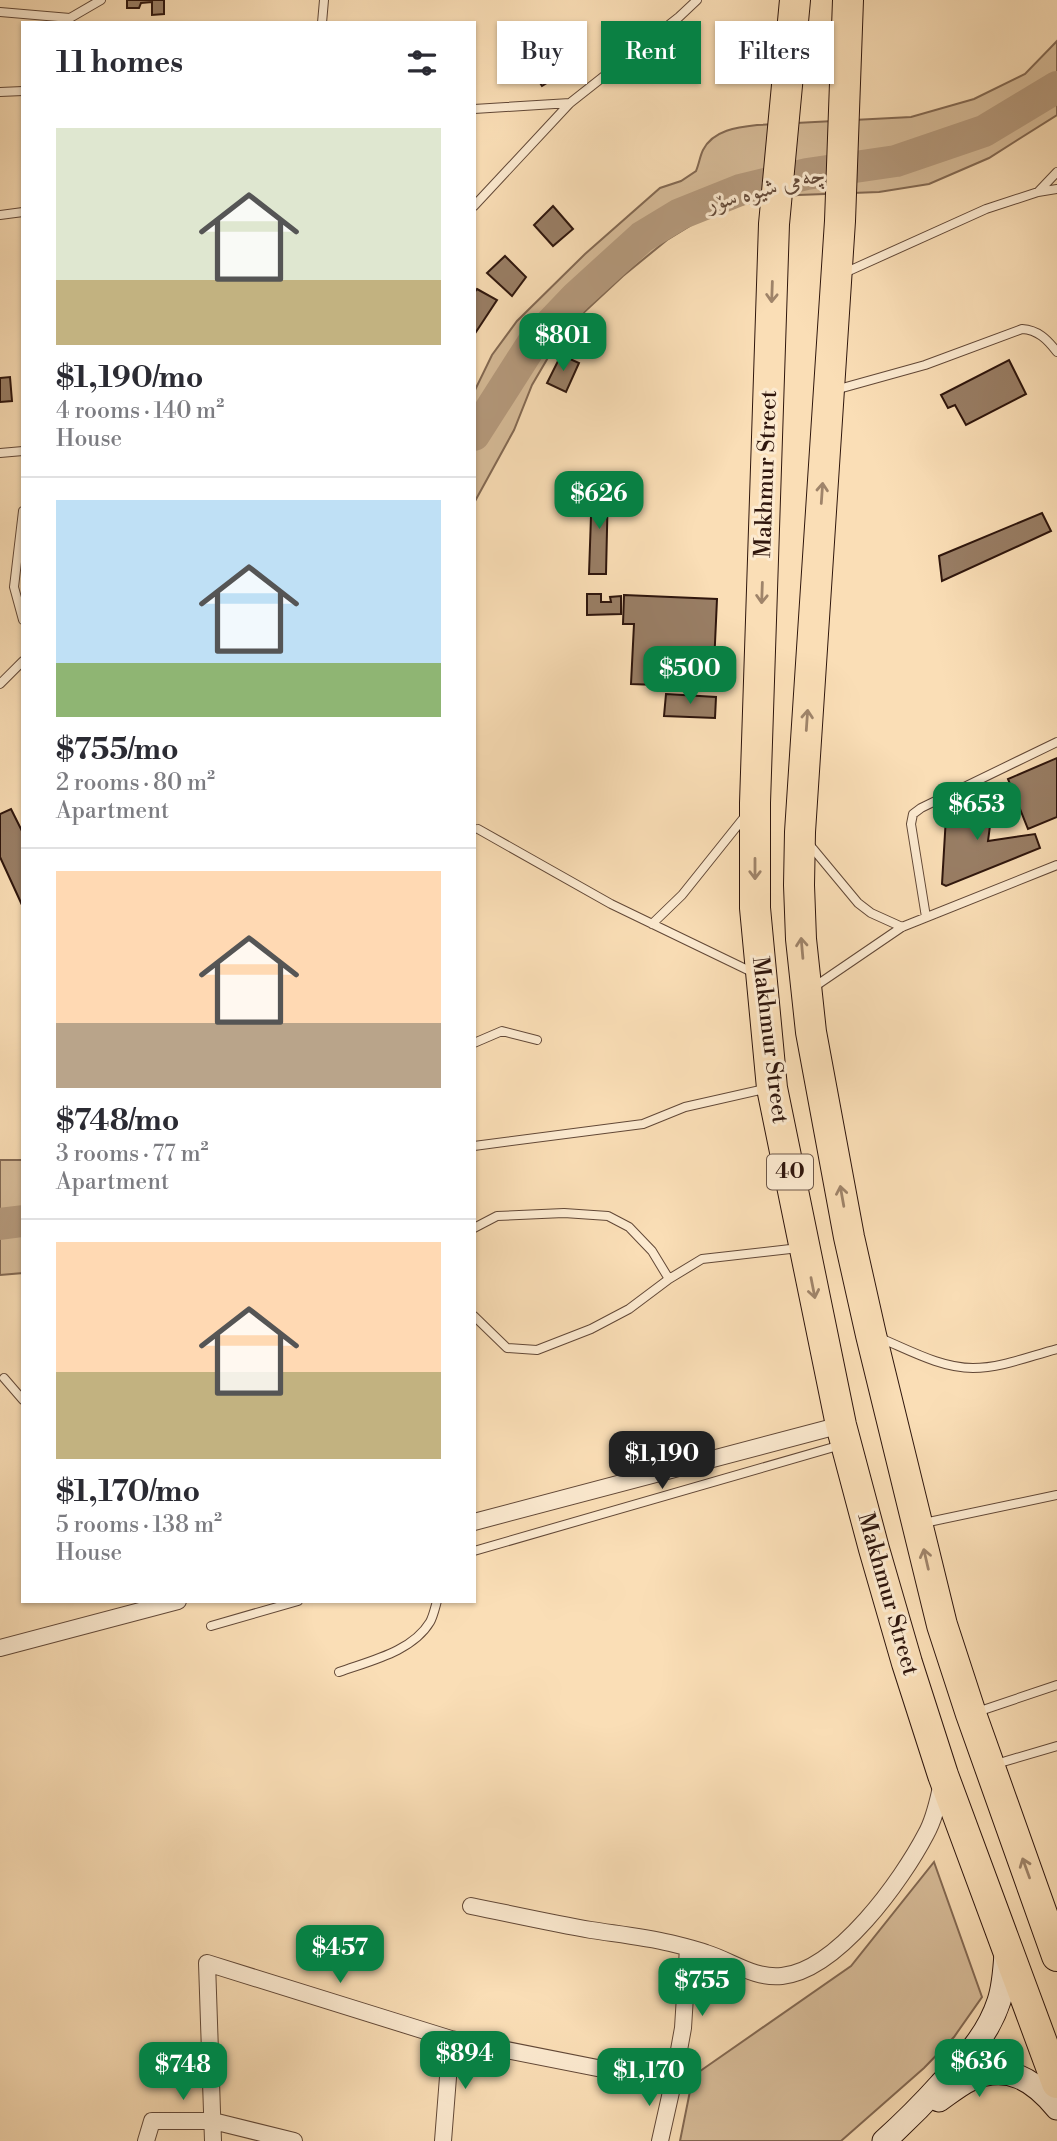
<!DOCTYPE html>
<meta charset="utf-8">
<style>
body{margin:0;font-family:"Libre Bodoni",Amiri,serif;background:#f2f2f3;color:#2b2b33;height:100vh;display:flex;flex-direction:column;font-size:26px;white-space:nowrap}
*{box-sizing:border-box;margin:0}
p{font-size:23px;color:#7c7c81}
.icon{flex:none;width:38px;height:38px;fill:none;stroke:currentColor;stroke-width:2;stroke-linecap:round;stroke-linejoin:round}
.map{position:relative;flex:1;overflow:hidden}
.sheet{position:absolute;left:21px;top:21px;width:455px;height:1582px;display:flex;flex-direction:column;background:#fff;border-radius:0px;box-shadow:0 2px 5px #0004}
.sheet>*{flex:none}
.guide{position:absolute;left:497px;top:21px;width:455px;height:63px;display:flex;gap:14px}
.price{position:absolute;translate:-50% -60px;padding:0 16px;border-radius:14px;background:#0b8043;color:#fff;font-size:23px;line-height:46px;filter:drop-shadow(0 2px 4px #0008)}
.price::after{content:'';position:absolute;left:50%;top:42px;width:21px;height:16px;margin-left:-10px;background:inherit;clip-path:polygon(0 0,100% 0,50% 100%)}
.price.selected{background:#222;color:#fff}
ul{padding:0;list-style:none}
li{display:grid;align-content:center;gap:14px;height:371px;padding:0 35px}
li+li{border-top:2px solid #e1e1e2}
li span{display:grid;place-items:center;height:217px;border-radius:0px;color:#555}
li>.icon{margin-inline-start:auto}
span .icon{width:126px;height:126px;fill:#fffc;stroke-width:1}
li b{font-size:30px}
h2{display:flex;justify-content:space-between;align-items:center;height:84px;padding:0 35px;font-size:30px}
.chip{padding:0 24px;border-radius:0px;background:#fff;box-shadow:0 2px 5px #0004;font-size:24px;line-height:63px}
.chip.selected{background:#0b8043;color:#fff}
.map>svg:first-child{display:block}
</style>
<div class="map">
<svg width="1057" height="2141" viewBox="0 0 1057 2141">
<rect width="100%" height="100%" fill="#fadeb6"/>
<filter id="stains"><feTurbulence type="fractalNoise" baseFrequency=".00286" numOctaves="4"/><feColorMatrix values="0 0 0 0 .2 0 0 0 0 .09 0 0 0 0 .02 0 0 0 .5 -.17"/></filter>
<radialGradient id="worn" r=".72"><stop offset=".6" stop-color="#630" stop-opacity="0"/><stop offset="1" stop-color="#630" stop-opacity=".3"/></radialGradient>
<path fill="#d7bc99" stroke="#836953" stroke-width="2" d="M1057,41V115L989,158L929,184L879,192L798,195L733,206L703,218L667,240L623,276L579,317L556,344L532,385L514,430L474,503V392L492,355L517,321L585,254L660,188L681,181L696,171C699,164 700,156 703,150C713,130 738,127 757,125L911,117L974,99L1025,74Z
M0,1160H23V1273L0,1275Z
M934,1862L982,1997L954,2037L924,2068L841,2141H680L693,2076L851,1966Z"/>
<g fill="none" stroke-linecap="round" stroke-linejoin="round">
<path stroke="#b59a7d" stroke-width="32" d="M474,435L534,341L576,297L642,237L680,214L740,190L807,174L896,161L984,131L1057,87
M0,1224L23,1221"/>
</g>
<path fill="#997e65" stroke="#2f160d" stroke-width="2" d="M127,0H164V14L152,15V2L141,3L139,8H127Z
M544,60L555,78L542,86L531,69Z
M553,206L573,229L553,246L534,225Z
M505,256L526,277L512,296L487,273Z
M477,289L497,300L474,335V293Z
M561,355L579,363L566,392L547,383Z
M1009,360L1026,394L966,425L955,405L948,408L941,395Z
M10,377L12,401L0,402V378Z
M608,486L606,574H589L592,487Z
M1042,513L1051,531L942,581L939,556Z
M587,594H601V602H611L610,597L621,596V614L587,615Z
M624,595L717,599L713,687L631,684L634,624H623Z
M666,694L716,697L715,718L664,716Z
M1057,758V817L1028,829L1008,779Z
M947,800L993,803L988,841L1035,834L1040,848L946,886L942,884Z
M11,809L23,833L22,905L0,857V814Z"/>
<g fill="none" stroke-linecap="round" stroke-linejoin="round">
<g stroke="#624837" stroke-width="10">
<path id="lane" d="M0,12L70,18L101,0
M322,23L324,0
M0,92L23,91
M474,109L570,103
M1038,192L1057,172
M474,206L570,103L679,17L697,0
M0,215L23,212
M842,274L986,209L1038,192L1057,189
M835,390L925,365L1022,329C1038,330 1047,339 1057,352
M0,453L23,451
M23,511L14,587L23,620
M0,684L23,661
M478,829L611,904L754,973
M809,844L858,903L871,913L902,927
M926,917L911,824L913,814L921,808L1057,742
M652,924L682,895L746,815
M814,987L902,927L1057,865
M474,1043L502,1031L537,1040
M474,1146L643,1124L685,1107L765,1089
M474,1228L497,1216L564,1213L608,1216L629,1227L652,1251L669,1279
M474,1316L507,1348L537,1350L591,1329L629,1309L669,1279L702,1259L799,1248
M880,1338C909,1350 941,1368 973,1368C1001,1368 1030,1356 1057,1349
M4,1378L23,1400
M924,1523L1057,1495
M474,1551L841,1445
M211,1626L298,1601
M339,1672C369,1661 412,1652 430,1622C433,1617 435,1608 437,1601
M977,1712L1057,1685
M996,1764L1057,1746"/>
</g>
<g stroke="#624837" stroke-width="18">
<path id="street" d="M474,1522L841,1425
M0,1648L178,1601
M471,1906C511,1914 551,1923 591,1930C617,1934 645,1937 670,1943C682,1946 695,1949 706,1953C732,1961 754,1979 782,1976C838,1970 902,1880 926,1834C935,1818 938,1800 942,1783
M146,2141L152,2121H213L294,2141
M213,2141L207,1963L451,2039L673,2083
M443,2141L451,2039
M660,2141L673,2083L683,2028L688,1948"/>
</g>
<g stroke="#2f160d" stroke-width="25">
<path id="secondary" d="M939,2100C949,2093 960,2084 971,2079C1008,2063 1034,2080 1057,2108
M884,2141C904,2123 923,2104 941,2084C965,2059 988,2035 999,2001C1004,1986 1005,1969 1006,1953"/>
</g>
<g stroke="#2f160d" stroke-width="32">
<path id="highway" d="M795,0L774,224L755,803V908L772,1088L841,1425L874,1549L907,1663L943,1775L1057,2083
M848,0L840,221L800,832L799,885L801,939L811,1032L849,1237L871,1335L942,1625L971,1714L1057,1956"/>
</g>
<use href="#lane" stroke="#fcead0" stroke-width="8"/>
<use href="#street" stroke="#fcead0" stroke-width="16"/>
<use href="#secondary" stroke="#fcead0" stroke-width="23"/>
<use href="#highway" stroke="#fadeb6" stroke-width="30"/>
</g>
<defs><path id="oneway-shaft" d="M-6 0H5M1.5-3L5.5 0L1.5 3" fill="none" stroke-width="1.6" stroke-linecap="round" stroke-linejoin="round" transform="scale(1.75)"/></defs>
<g stroke="#9f846a">
<use href="#oneway-shaft" transform="translate(772 292) rotate(92)"/>
<use href="#oneway-shaft" transform="translate(822 493) rotate(-86)"/>
<use href="#oneway-shaft" transform="translate(762 593) rotate(92)"/>
<use href="#oneway-shaft" transform="translate(807 720) rotate(-86)"/>
<use href="#oneway-shaft" transform="translate(755 869) rotate(90)"/>
<use href="#oneway-shaft" transform="translate(802 948) rotate(-95)"/>
<use href="#oneway-shaft" transform="translate(842 1196) rotate(-100)"/>
<use href="#oneway-shaft" transform="translate(813 1288) rotate(79)"/>
<use href="#oneway-shaft" transform="translate(926 1559) rotate(-103)"/>
<use href="#oneway-shaft" transform="translate(1026 1868) rotate(-110)"/>
</g>
<g text-anchor="middle" dominant-baseline="central" stroke-width="6" stroke-linejoin="round" paint-order="stroke">
<rect fill="#fcead0" stroke="#6c5648" stroke-width="2" x="767" y="1154.5" width="46" height="35" rx="5"/>
<g font-size="21" font-weight="bold" fill="#2f160d">
<text x="790" y="1172">40</text>
</g>
<g font-size="23" fill="#2f160d" stroke="#fcead0">
<text transform="translate(766 474) rotate(-88)">Makhmur Street</text>
<text transform="translate(770 1040) rotate(83)">Makhmur Street</text>
<text transform="translate(888 1594) rotate(74)">Makhmur Street</text>
</g>
<g font-size="24" font-style="italic" fill="#654b3a" stroke="#fcead0">
<text transform="translate(766 189) rotate(-15)">چەمی شیوە سۆر</text>
</g>
</g>
<rect width="100%" height="100%" filter="url(#stains)"/>
<rect width="100%" height="100%" fill="url(#worn)"/>
</svg>
<b class="price" style="left:563px;top:373px">$801</b>
<b class="price" style="left:599px;top:531px">$626</b>
<b class="price" style="left:690px;top:706px">$500</b>
<b class="price" style="left:977px;top:842px">$653</b>
<b class="price selected" style="left:662px;top:1491px">$1,190</b>
<b class="price" style="left:340px;top:1985px">$457</b>
<b class="price" style="left:702px;top:2018px">$755</b>
<b class="price" style="left:465px;top:2091px">$894</b>
<b class="price" style="left:979px;top:2099px">$636</b>
<b class="price" style="left:183px;top:2102px">$748</b>
<b class="price" style="left:649px;top:2108px">$1,170</b>
<div class="guide">
<a class="chip">Buy</a>
<a class="chip selected">Rent</a>
<a class="chip">Filters</a>
</div>
<section class="sheet">
<h2>11 homes<svg class="icon" aria-label="filters" viewBox="0 0 24 24"><path d="M4 7h16M4 17h16"/><circle cx="9" cy="7" r="2"/><circle cx="15" cy="17" r="2"/></svg></h2>
<ul>
<li><span style="background:linear-gradient(#dfe7d0 70%,#c2b280 0)"><svg class="icon" aria-label="home" viewBox="0 0 24 24"><path d="M3 11l9-7 9 7M6 9v11h12V9"/></svg></span><div><b>$1,190/mo</b><p>4 rooms · 140 m²</p><p>House</p></div></li>
<li><span style="background:linear-gradient(#bfe0f5 75%,#8fb573 0)"><svg class="icon" aria-label="home" viewBox="0 0 24 24"><path d="M3 11l9-7 9 7M6 9v11h12V9"/></svg></span><div><b>$755/mo</b><p>2 rooms · 80 m²</p><p>Apartment</p></div></li>
<li><span style="background:linear-gradient(#ffd9b3 70%,#b9a48a 0)"><svg class="icon" aria-label="home" viewBox="0 0 24 24"><path d="M3 11l9-7 9 7M6 9v11h12V9"/></svg></span><div><b>$748/mo</b><p>3 rooms · 77 m²</p><p>Apartment</p></div></li>
<li><span style="background:linear-gradient(#ffd9b3 60%,#c2b280 0)"><svg class="icon" aria-label="home" viewBox="0 0 24 24"><path d="M3 11l9-7 9 7M6 9v11h12V9"/></svg></span><div><b>$1,170/mo</b><p>5 rooms · 138 m²</p><p>House</p></div></li>
</ul>
</section>
</div>
